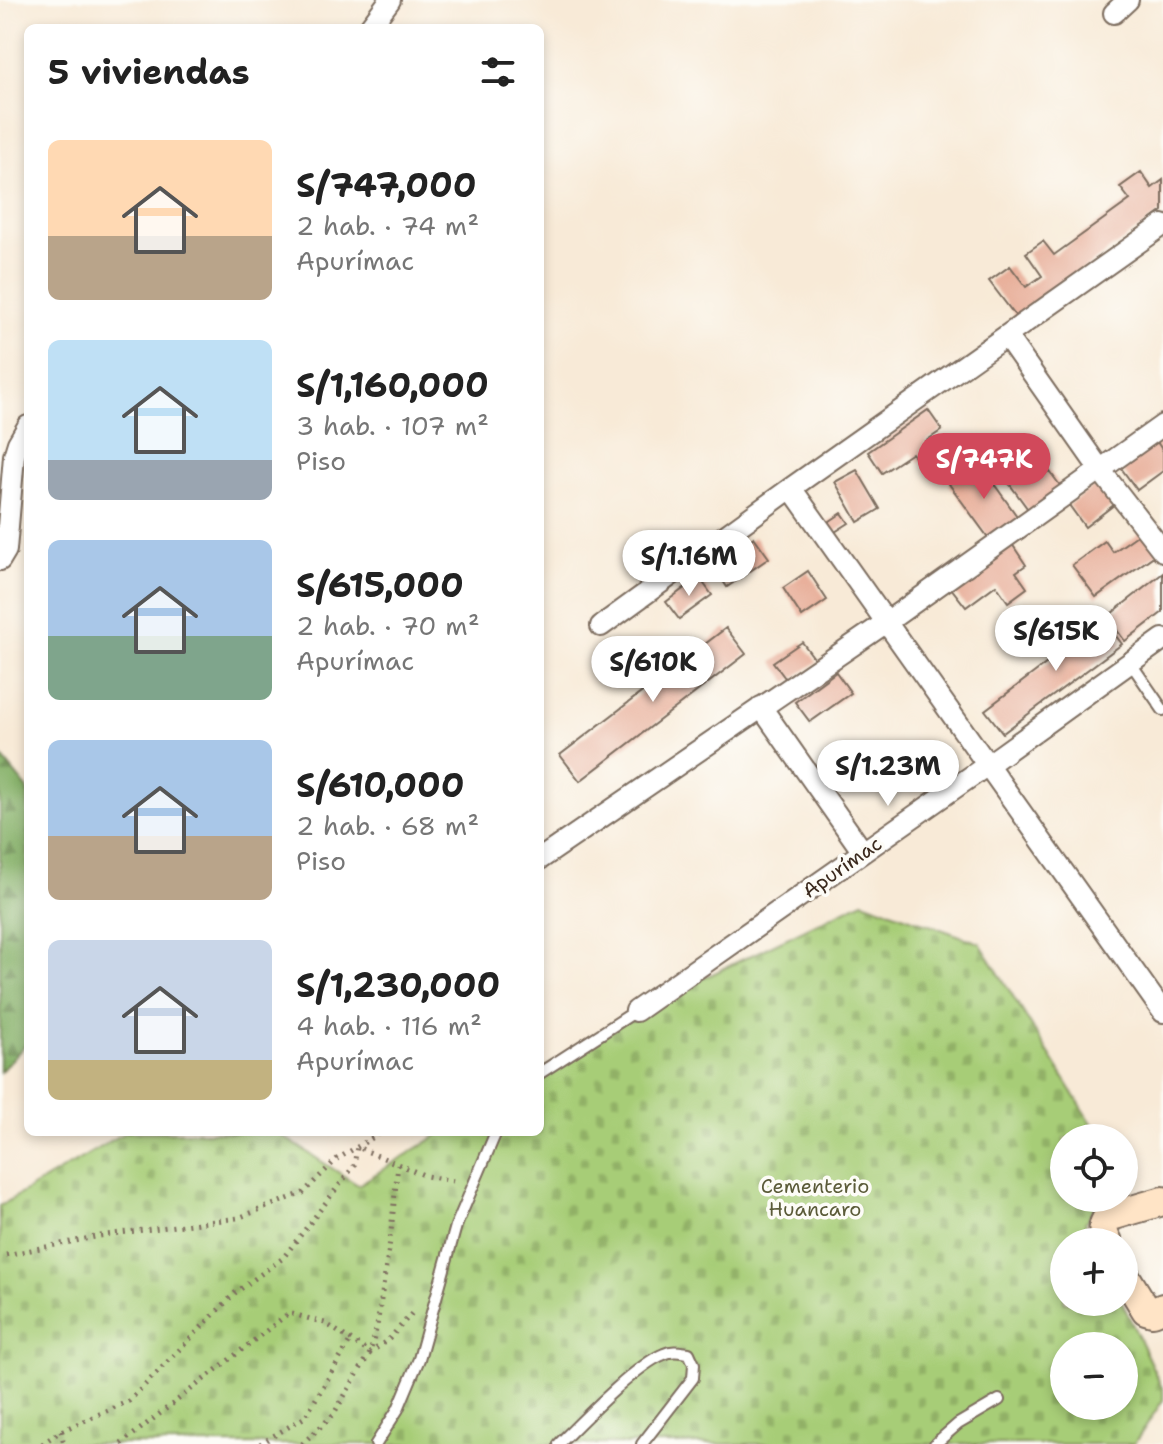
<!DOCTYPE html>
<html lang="es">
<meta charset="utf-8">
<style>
body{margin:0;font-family:"Shantell Sans",sans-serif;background:#f6f6f6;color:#222;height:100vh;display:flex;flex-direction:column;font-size:30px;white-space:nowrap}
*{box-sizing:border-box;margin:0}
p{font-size:26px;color:#767676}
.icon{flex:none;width:44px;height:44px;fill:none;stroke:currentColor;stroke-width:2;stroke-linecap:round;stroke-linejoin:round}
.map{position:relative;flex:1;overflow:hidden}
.side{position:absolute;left:24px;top:24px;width:520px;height:1112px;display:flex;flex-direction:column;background:#fff;border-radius:12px;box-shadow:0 4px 12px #0003}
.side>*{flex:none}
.fabs{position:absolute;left:1050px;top:1124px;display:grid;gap:16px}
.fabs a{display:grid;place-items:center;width:88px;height:88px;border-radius:50%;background:#fff;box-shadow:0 4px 12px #0003;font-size:40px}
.price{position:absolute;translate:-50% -68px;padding:0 18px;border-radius:28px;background:#fff;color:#222;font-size:26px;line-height:52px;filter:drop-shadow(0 2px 4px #0008)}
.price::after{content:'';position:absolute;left:50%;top:48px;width:24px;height:18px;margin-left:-12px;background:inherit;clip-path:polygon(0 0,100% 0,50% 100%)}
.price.current{background:#d1495b;color:#fff}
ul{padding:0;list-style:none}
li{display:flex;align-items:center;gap:24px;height:200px;padding:0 24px}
li span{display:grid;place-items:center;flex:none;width:224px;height:160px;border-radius:12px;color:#555}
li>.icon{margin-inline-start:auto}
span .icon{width:96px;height:96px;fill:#fffc;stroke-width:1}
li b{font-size:34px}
h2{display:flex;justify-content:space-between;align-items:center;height:96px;padding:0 24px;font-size:34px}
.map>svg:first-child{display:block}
</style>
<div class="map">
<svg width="1163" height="1444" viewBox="0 0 1163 1444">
<defs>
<pattern id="forest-firs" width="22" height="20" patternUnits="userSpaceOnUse" patternTransform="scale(2)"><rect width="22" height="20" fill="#85b068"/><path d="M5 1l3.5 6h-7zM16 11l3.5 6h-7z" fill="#6e8f55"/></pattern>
<pattern id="cemetery-stones" width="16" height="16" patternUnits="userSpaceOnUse" patternTransform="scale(2)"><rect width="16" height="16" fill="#a7cd77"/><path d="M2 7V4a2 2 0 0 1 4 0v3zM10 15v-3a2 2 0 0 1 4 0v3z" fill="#91b066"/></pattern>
</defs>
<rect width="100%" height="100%" fill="#fdfcf7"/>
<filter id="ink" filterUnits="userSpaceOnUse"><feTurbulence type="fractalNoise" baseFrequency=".0125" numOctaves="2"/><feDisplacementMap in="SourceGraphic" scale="16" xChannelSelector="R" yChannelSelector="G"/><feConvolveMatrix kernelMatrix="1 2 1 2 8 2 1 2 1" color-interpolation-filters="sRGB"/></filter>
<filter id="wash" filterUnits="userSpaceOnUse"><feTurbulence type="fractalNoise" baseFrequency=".006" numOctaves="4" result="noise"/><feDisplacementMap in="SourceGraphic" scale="32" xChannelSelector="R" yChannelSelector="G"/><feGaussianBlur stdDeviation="1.8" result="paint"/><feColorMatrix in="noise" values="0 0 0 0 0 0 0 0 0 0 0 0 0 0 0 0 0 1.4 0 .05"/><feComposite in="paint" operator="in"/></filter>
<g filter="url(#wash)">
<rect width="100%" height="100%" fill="#f8ead7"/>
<path fill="url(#forest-firs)" stroke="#606d43" stroke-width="2" d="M0,755L28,789V1042L0,1072Z"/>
<path fill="url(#cemetery-stones)" stroke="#717c4a" stroke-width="2" fill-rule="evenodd" d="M863,901L980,943L1101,1138H1064V1198H1100L1085,1223L1094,1242H1064V1302H1122L1163,1390V1400L1134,1444H0V1206L126,1132H276L358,1185L443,1132H540V1071L636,1011ZM1064,1346H1124V1406H1064Z"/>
<g id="blocks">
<path fill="#e8af9a" d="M1141,172L1152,188L1163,180V211L1017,318L989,281L1010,266L1026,287L1042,276L1026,253L1043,241L1054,255L1130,200L1120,187Z
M928,410L942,430L926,441L934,453L919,463L912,453L882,473L868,452Z
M1157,442L1163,451V471L1137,490L1121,468Z
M1016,444L1038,475L1047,468L1062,488L1030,512L992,460Z
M979,463L1019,519L990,540L949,484Z
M857,470L880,509L858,522L835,482Z
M1103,480L1119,501L1085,527L1069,505Z
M842,513L849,523L830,535L824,525Z
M1143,531L1159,552L1096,597L1072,565L1105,541L1113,552Z
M754,537L769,558L727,587L713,566Z
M1012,544L1026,565L1016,572L1027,588L1008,602L996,585L966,607L951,588Z
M808,571L827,600L802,617L783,588Z
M1163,573V612L1125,641L1107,617Z
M699,577L712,595L679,619L666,602Z
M1097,611L1122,644L1003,733L985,710L1080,638L1073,629Z
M726,628L746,654L580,781L560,755Z
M802,642L817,662L788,682L773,662Z
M836,672L851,693L810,722L795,702Z"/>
</g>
</g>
<g filter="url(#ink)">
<use href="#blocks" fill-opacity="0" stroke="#7d6d5f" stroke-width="2"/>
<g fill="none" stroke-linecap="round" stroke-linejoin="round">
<g stroke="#7d6d5f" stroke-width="14">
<path id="lane" d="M1130,662L1163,710
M540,1073L636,1011
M376,1444L398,1409L419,1359L456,1226L496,1132
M559,1444C582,1421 637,1364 664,1354C673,1350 680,1352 689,1353L694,1364L693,1378L642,1444
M935,1444L958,1424L999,1400"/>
</g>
<g stroke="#7d6d5f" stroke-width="24">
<path id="street" d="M1114,13L1128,0
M369,28L390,0
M1007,337L1101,471L1163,551
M791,488L1163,1012
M0,560L6,550L14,456L18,443L28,426
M601,626L791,488L1163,225
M761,707L863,852
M540,859L888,621L1163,425
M636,1011L986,766L1163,639"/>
</g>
<g stroke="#7d6d5f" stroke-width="32">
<path id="secondary" d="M1108,1242C1103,1232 1101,1226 1108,1217L1163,1201
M1124,1274L1146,1310L1153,1312L1163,1308"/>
</g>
<path stroke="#7d6d5f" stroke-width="5" stroke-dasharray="2 6" stroke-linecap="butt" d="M6,1255L105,1235L238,1218L303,1193L337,1159L382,1132
M61,1431L64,1444
M42,1444L61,1431L129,1401L235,1293L283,1258L354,1166L357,1147L426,1176L459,1182
M121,1444L289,1313L325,1323L370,1353L389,1339L413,1312
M260,1444L305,1417L351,1340
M302,1444L333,1415L370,1353L377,1326L390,1241L398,1165"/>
<use href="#lane" stroke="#fff" stroke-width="10"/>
<use href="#street" stroke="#fff" stroke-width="20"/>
<use href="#secondary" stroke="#ffe4c6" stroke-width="28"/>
</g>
</g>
<g text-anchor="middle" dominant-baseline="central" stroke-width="7" stroke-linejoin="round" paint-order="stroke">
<g font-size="20" fill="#3b2a1e" stroke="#fdfcf7">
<text transform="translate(842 867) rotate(-35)">Apurímac</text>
</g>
<g font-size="20" fill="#5b5b39" stroke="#fdfcf7">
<text x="815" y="1186">Cementerio<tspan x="815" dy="23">Huancaro</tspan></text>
</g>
</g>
</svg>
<div class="fabs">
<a><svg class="icon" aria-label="locate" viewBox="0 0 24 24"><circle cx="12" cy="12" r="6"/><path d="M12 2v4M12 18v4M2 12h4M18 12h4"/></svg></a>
<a>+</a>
<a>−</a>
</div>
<b class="price current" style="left:984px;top:501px">S/747K</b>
<b class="price" style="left:689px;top:598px">S/1.16M</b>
<b class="price" style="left:1056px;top:673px">S/615K</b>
<b class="price" style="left:653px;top:704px">S/610K</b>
<b class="price" style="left:888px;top:808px">S/1.23M</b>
<section class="side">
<h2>5 viviendas<svg class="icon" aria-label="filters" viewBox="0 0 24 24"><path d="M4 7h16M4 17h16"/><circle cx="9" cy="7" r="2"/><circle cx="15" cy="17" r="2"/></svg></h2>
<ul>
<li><span style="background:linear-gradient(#ffd9b3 60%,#b9a48a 0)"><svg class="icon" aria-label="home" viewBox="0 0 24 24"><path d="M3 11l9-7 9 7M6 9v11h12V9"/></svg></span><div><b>S/747,000</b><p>2 hab. · 74 m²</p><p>Apurímac</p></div></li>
<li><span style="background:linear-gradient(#bfe0f5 75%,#9aa5b1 0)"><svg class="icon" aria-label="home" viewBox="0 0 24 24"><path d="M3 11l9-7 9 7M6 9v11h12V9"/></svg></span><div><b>S/1,160,000</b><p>3 hab. · 107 m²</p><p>Piso</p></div></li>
<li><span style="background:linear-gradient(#a9c7e8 60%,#7fa58c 0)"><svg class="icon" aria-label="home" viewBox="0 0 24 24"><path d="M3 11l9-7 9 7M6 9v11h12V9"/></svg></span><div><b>S/615,000</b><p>2 hab. · 70 m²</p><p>Apurímac</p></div></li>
<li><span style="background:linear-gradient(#a9c7e8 60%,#b9a48a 0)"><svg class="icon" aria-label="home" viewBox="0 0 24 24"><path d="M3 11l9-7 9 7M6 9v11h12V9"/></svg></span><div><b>S/610,000</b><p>2 hab. · 68 m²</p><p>Piso</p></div></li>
<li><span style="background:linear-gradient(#c9d6e8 75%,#c2b280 0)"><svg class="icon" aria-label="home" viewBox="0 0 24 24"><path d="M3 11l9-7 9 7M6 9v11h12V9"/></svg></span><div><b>S/1,230,000</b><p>4 hab. · 116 m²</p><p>Apurímac</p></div></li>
</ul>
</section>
</div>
